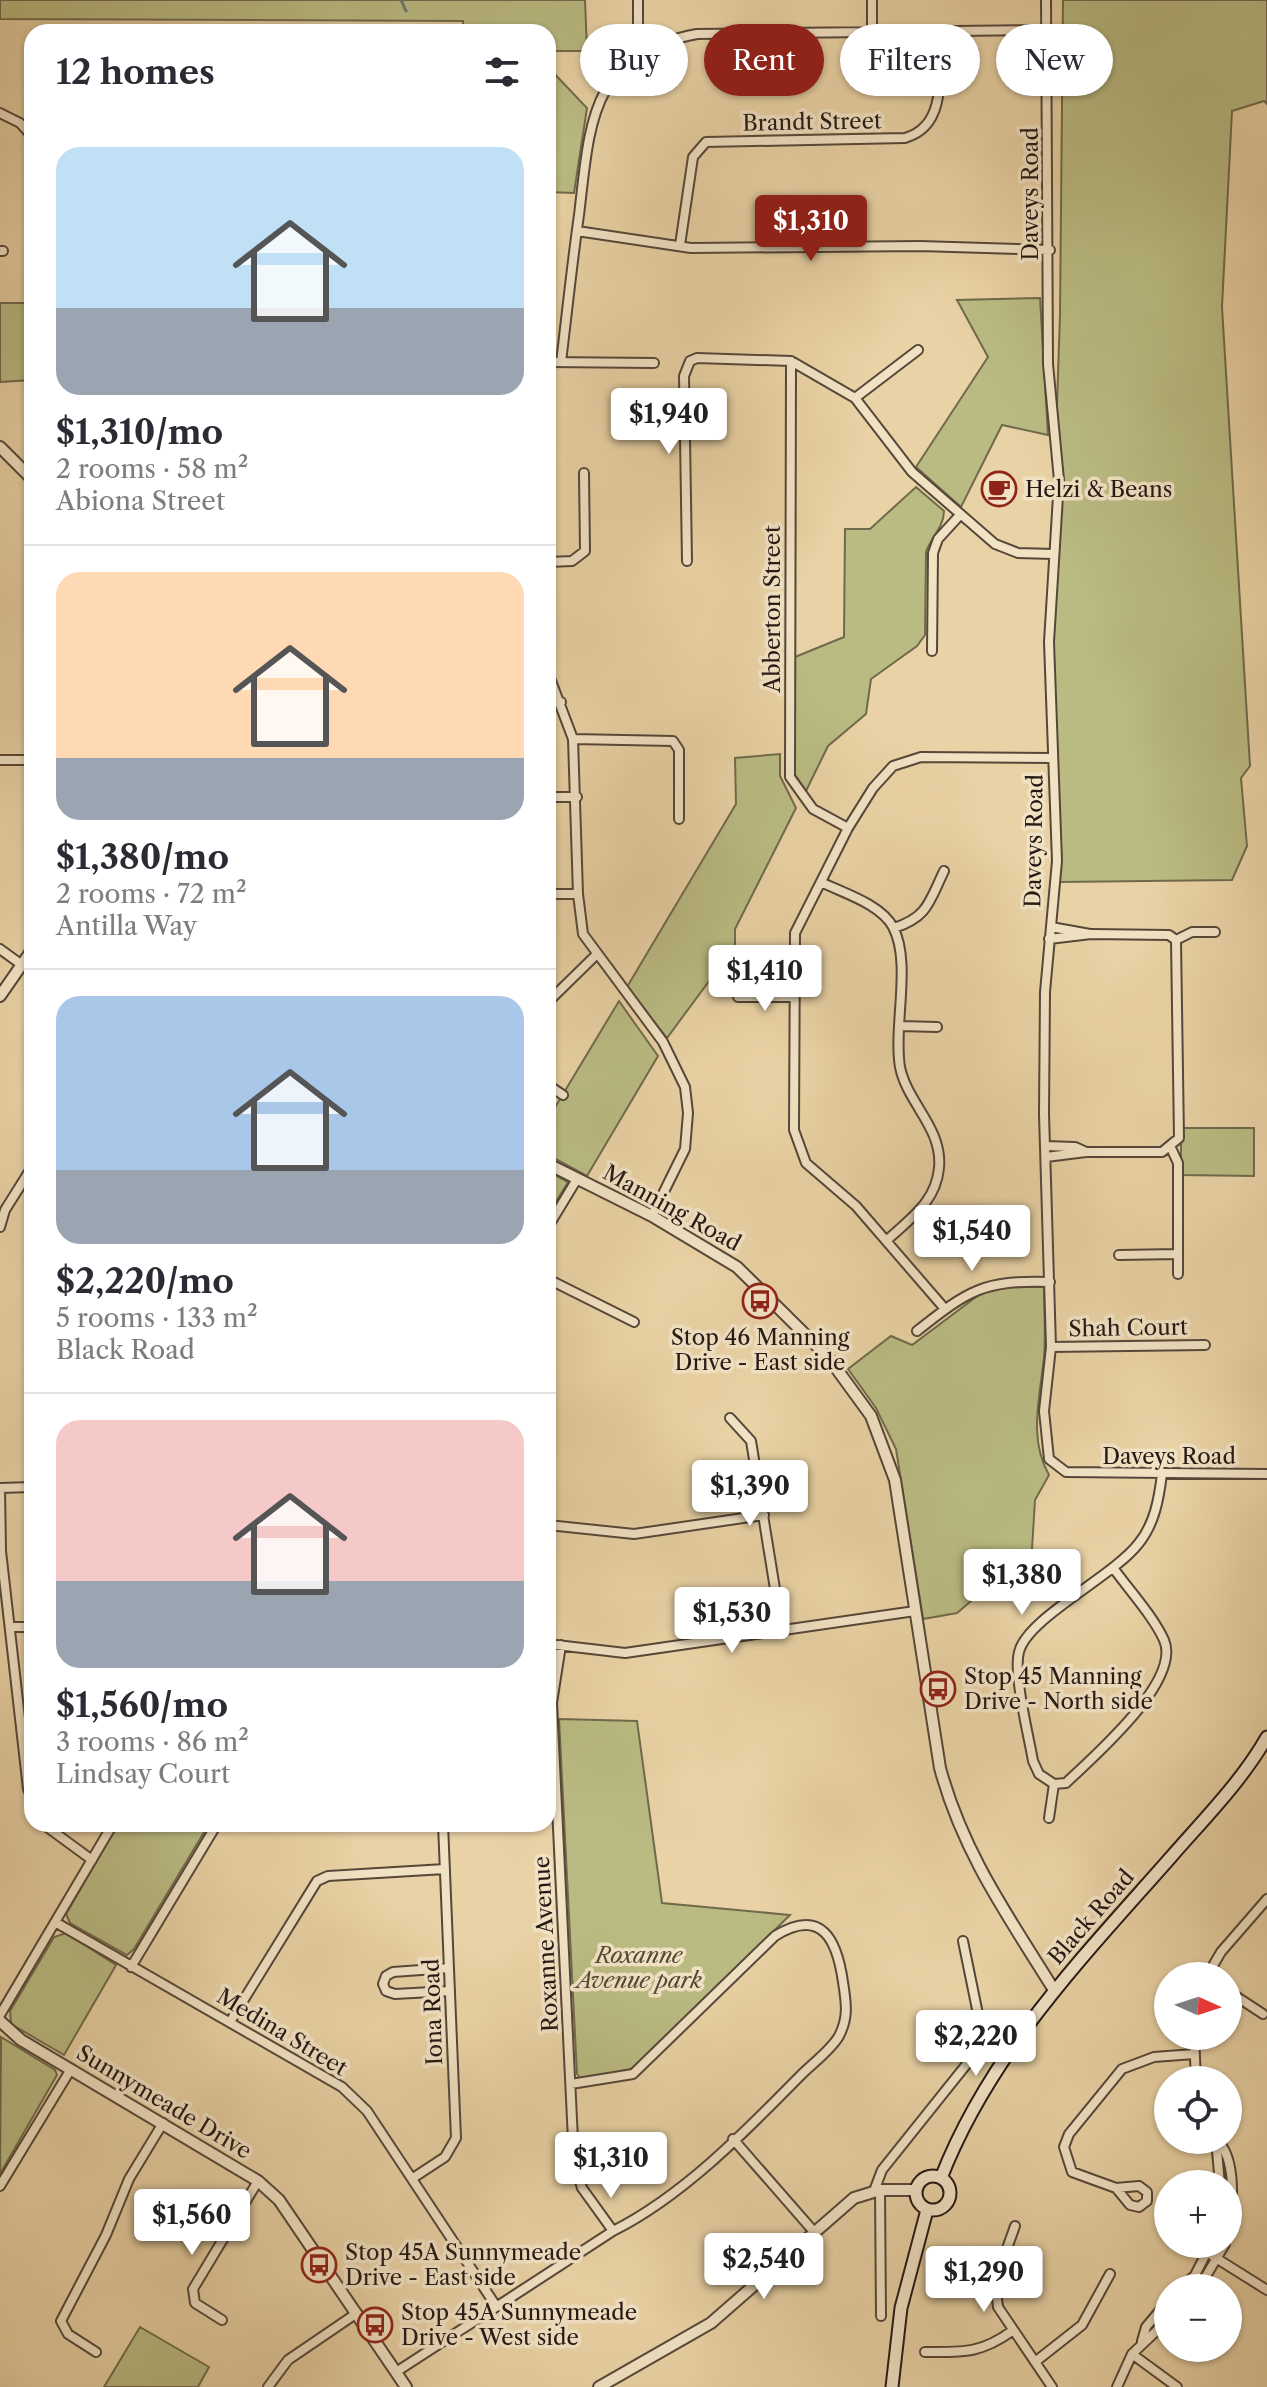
<!DOCTYPE html>
<meta charset="utf-8">
<style>
body{margin:0;font-family:"Libre Caslon Text",serif;background:#f7f7f7;color:#2b2b33;height:100vh;display:flex;flex-direction:column;font-size:30px;white-space:nowrap}
*{box-sizing:border-box;margin:0}
p{font-size:26px;color:#7c7c81}
.icon{flex:none;width:44px;height:44px;fill:none;stroke:currentColor;stroke-width:2;stroke-linecap:round;stroke-linejoin:round}
.map{position:relative;flex:1;overflow:hidden}
.details{position:absolute;left:24px;top:24px;width:532px;height:1808px;display:flex;flex-direction:column;background:#fff;border-radius:24px;box-shadow:0 2px 6px #0004}
.details>*{flex:none}
.top-card{position:absolute;left:580px;top:24px;width:566px;height:72px;display:flex;gap:16px}
.needle{width:52px;rotate:93deg}
.controls{position:absolute;left:1154px;top:1962px;display:grid;gap:16px}
.controls a{display:grid;place-items:center;width:88px;height:88px;border-radius:50%;background:#fff;box-shadow:0 2px 6px #0004;font-size:40px}
.price{position:absolute;translate:-50% -68px;padding:0 18px;border-radius:8px;background:#fff;color:#222;font-size:26px;line-height:52px;filter:drop-shadow(0 2px 4px #0008)}
.price::after{content:'';position:absolute;left:50%;top:48px;width:24px;height:18px;margin-left:-12px;background:inherit;clip-path:polygon(0 0,100% 0,50% 100%)}
.price.current{background:#8f2418;color:#fff}
ul{padding:0;list-style:none}
li{display:grid;align-content:center;gap:16px;height:424px;padding:0 32px}
li+li{border-top:2px solid #e1e1e2}
li span{display:grid;place-items:center;height:248px;border-radius:24px;color:#555}
li>.icon{margin-inline-start:auto}
span .icon{width:144px;height:144px;fill:#fffc;stroke-width:1}
li b{font-size:34px}
h2{display:flex;justify-content:space-between;align-items:center;height:96px;padding:0 32px;font-size:34px}
.pill{padding:0 28px;border-radius:36px;background:#fff;box-shadow:0 2px 6px #0004;font-size:28px;line-height:72px}
.pill.current{background:#8f2418;color:#fff}
.map>svg:first-child{display:block}
</style>
<div class="map">
<svg width="1267" height="2387" viewBox="0 0 1267 2387">
<rect width="100%" height="100%" fill="#e9d2a5"/>
<filter id="stains"><feTurbulence type="fractalNoise" baseFrequency=".0025" numOctaves="4"/><feColorMatrix values="0 0 0 0 .2 0 0 0 0 .09 0 0 0 0 .02 0 0 0 .5 -.17"/></filter>
<radialGradient id="worn" r=".72"><stop offset=".6" stop-color="#630" stop-opacity="0"/><stop offset="1" stop-color="#630" stop-opacity=".3"/></radialGradient>
<path fill="#babb83" stroke="#706a4c" stroke-width="2" d="M0,0H585L587,51H548V32H463V21L0,19Z
M1063,0H1267V104L1264,101L1232,111L1222,307L1250,766L1241,778L1247,846L1232,880L1060,882L1049,648L1060,314Z
M548,67L587,108L574,193L548,192Z
M1040,298L1048,435L1002,425L961,507L916,467L988,357L957,300Z
M0,303H32V380L0,382Z
M916,487L944,511C944,527 931,537 926,552L925,635L917,646L871,679L866,714L828,746L806,791L794,773L792,758L795,657L844,637L845,529H870Z
M780,754V776L796,808L735,929V946L667,1038L627,987L736,804L735,758Z
M619,1001L658,1056L587,1176L548,1155V1119Z
M1181,1128H1254V1176L1181,1175Z
M548,1171L568,1182L548,1215Z
M1006,1287H1044C1044,1310 1046,1334 1044,1357C1040,1398 1028,1438 1049,1475L1035,1500L1032,1549L957,1613L923,1619L896,1449L876,1408L848,1369L891,1336L912,1345L984,1291Z
M559,1719L637,1721L662,1903L790,1915L632,2069L581,2079L577,2074Z
M118,1824H209L134,1949L127,1955L70,1923L66,1914Z
M66,1933L116,1965L64,2055L11,2024L10,2011L54,1937Z
M1,2037L55,2070L57,2075L0,2174Z
M140,2327L209,2367L198,2387H104Z"/>
<g fill="none" stroke-linecap="round" stroke-linejoin="round">
<path stroke="#6b786a" stroke-width="3" d="M401,0L406,11"/>
<g stroke="#564739" stroke-width="12">
<path id="minor" d="M638,0V25L649,48
M1046,0L1048,364L1059,480L1049,642L1057,861L1045,992L1044,1114L1051,1347L1044,1411L1049,1459L1066,1472L1267,1474
M171,30V32
M872,33V0
M0,113L20,123L32,136
M577,231L691,248L920,246L1050,250
M680,245L693,157L706,142L905,138C950,125 938,69 938,32
M0,251H3
M791,361L790,777L813,809L848,828
M548,362L654,363
M561,362C567,313 572,264 579,215C590,124 589,54 697,34L1046,30
M855,398L918,350
M687,561L684,376L690,361L697,358L791,361L855,398L912,472L995,544L1018,553L1053,554
M548,562L572,561L585,551L584,473
M932,651L933,553L938,539L960,515
M548,673L573,739L578,894L583,934L663,1042L685,1087L688,1113L685,1149L652,1216
M548,702H561
M573,739L673,741L679,750V819
M0,760H32
M548,797H577
M821,882C843,893 881,904 893,927C912,963 893,1026 900,1067C907,1103 943,1128 939,1168C936,1202 910,1219 887,1240
M548,894H578
M1051,927L1090,934
M894,928C928,917 929,902 944,871
M1176,940L1192,932H1215
M0,949L22,965
M738,997H793
M548,1002L596,955
M900,1026L937,1027
M548,1085L563,1095
M1045,1146L1075,1147L1086,1152
M1171,1148L1178,1163V1274
M1046,1157L1086,1152H1162L1179,1138L1176,940L1169,935L1091,934L1049,939
M0,1227L5,1210L32,1167
M548,1227L577,1179
M1119,1255L1178,1254
M548,1279L634,1322
M945,1309L856,1206L806,1163L794,1130L795,933L848,828L873,788L893,766L921,757L1053,758
M917,1331C969,1290 983,1280 1050,1282
M1051,1347L1205,1345
M730,1418L751,1441L782,1632
M32,1487L0,1488L1,1551L28,1789L32,1799
M548,1525L634,1534L764,1515
M1114,1569C1130,1591 1153,1616 1164,1640C1182,1681 1093,1757 1066,1783L1054,1784L1039,1774L1033,1761C1029,1737 1013,1674 1019,1652C1027,1618 1113,1577 1139,1543C1155,1523 1159,1498 1162,1474
M10,1627H32
M548,1644L625,1653L915,1611
M561,1645L552,1703L574,2161L582,2188L613,2231
M1049,1818L1054,1784
M43,1824L92,1860
M55,1922L342,2087L367,2111L496,2306
M131,1967L217,1824
M449,1968L393,1972L386,1976L383,1984L386,1991L395,1994L450,1991
M1207,1976L1221,1952L1267,1899
M1228,1991L1263,2014
M0,2015L113,1824
M230,2022L317,1881L328,1876L445,1869
M1194,2036L1196,2080
M733,2139L815,2233
M1216,2140L1220,2184
M1217,2140C1237,2159 1233,2207 1228,2232
M413,2178L445,2157L456,2138L443,1824
M0,2186L71,2069
M1116,2188L1130,2205L1139,2207L1147,2201V2192L1139,2186L1116,2188L1072,2172L1064,2147L1069,2134L1122,2069L1154,2057L1194,2054
M880,2190L881,2316
M874,2191L882,2170L974,2055L979,2019L963,1941
M1015,2226L995,2282L998,2307L1052,2387
M1208,2253L1267,2290
M1182,2288L1195,2275L1211,2244
M1199,2288L1225,2244
M222,2320L195,2303L193,2289L258,2181
M1142,2341L1146,2327L1168,2301
M96,2352L68,2334L61,2321L106,2235L129,2179L163,2123
M925,2352C963,2352 980,2354 1012,2331
M1132,2354L1177,2387
M1035,2362L1082,2325L1110,2274
M396,2372L613,2231C683,2196 746,2131 801,2075C813,2063 831,2050 839,2036C849,2017 846,2002 843,1982C837,1940 822,1907 775,1936L633,2074L571,2084
M268,2387L288,2360L357,2313
M1117,2387L1132,2354L1168,2320"/>
</g>
<g stroke="#564739" stroke-width="14">
<path id="tertiary" d="M0,447L32,479
M0,996L32,950
M548,1164L652,1216L737,1267L828,1357L871,1416L895,1480L940,1768C963,1853 1008,1916 1054,1990
M0,2021L21,2040L258,2181L279,2200L406,2387
M599,2387L711,2323L854,2198L880,2190H916"/>
</g>
<g stroke="#251915" stroke-width="15">
<path id="secondary" d="M916 2193a17 17 0 1 1 34 0a17 17 0 1 1-34 0Z
M941,2178C990,2052 1083,1957 1171,1857C1204,1819 1242,1781 1267,1737
M892,2387L901,2308L927,2210"/>
</g>
<use href="#minor" stroke="#f1e2c4" stroke-width="8"/>
<use href="#tertiary" stroke="#f1e2c4" stroke-width="10"/>
<use href="#secondary" stroke="#f1e2c4" stroke-width="11"/>
</g>
<defs>
<g id="cafe-ring" transform="scale(1.8)"><circle r="9.5" fill="#f1e2c4" stroke="#8f2418" stroke-width="1.5"/><path d="M-5.5-4.5H6V0H3Q3 3.5 0 3.5H-2.5Q-5.5 3.5-5.5 0ZM3-3.2v2h1.7v-2ZM-6 4.5H4V6H-6Z" fill="#8f2418"/></g>
<g id="bus-ring" transform="scale(1.8)"><circle r="9.5" fill="#f1e2c4" stroke="#8f2418" stroke-width="1.5"/><path d="M-5-6H5V4H4V6H2V4H-2V6H-4V4H-5ZM-3.5-4V0h7V-4ZM-3.5 1.2v1.5H-2V1.2ZM2 1.2v1.5H3.5V1.2Z" fill="#8f2418"/></g>
</defs>
<g fill-rule="evenodd">
<use href="#cafe-ring" x="999" y="489"/>
<use href="#bus-ring" x="760" y="1301"/>
<use href="#bus-ring" x="938" y="1689"/>
<use href="#bus-ring" x="319" y="2265"/>
<use href="#bus-ring" x="375" y="2325"/>
</g>
<g text-anchor="middle" dominant-baseline="central" stroke-width="7" stroke-linejoin="round" paint-order="stroke">
<g font-size="22" fill="#251915" stroke="#f1e2c4">
<text transform="translate(812 122) rotate(-1)">Brandt Street</text>
<text transform="translate(1030 194) rotate(-90)">Daveys Road</text>
<text transform="translate(772 609) rotate(-90)">Abberton Street</text>
<text transform="translate(1034 841) rotate(-89)">Daveys Road</text>
<text transform="translate(672 1208) rotate(29)">Manning Road</text>
<text transform="translate(1128 1328) rotate(-1)">Shah Court</text>
<text x="1169" y="1456">Daveys Road</text>
<text transform="translate(1091 1917) rotate(-49)">Black Road</text>
<text transform="translate(546 1944) rotate(-93)">Roxanne Avenue</text>
<text transform="translate(433 2012) rotate(-92)">Iona Road</text>
<text transform="translate(282 2032) rotate(31)">Medina Street</text>
<text transform="translate(164 2102) rotate(31)">Sunnymeade Drive</text>
</g>
<g font-size="22" fill="#251915" stroke="#f1e2c4" text-anchor="start">
<text x="1025" y="489">Helzi &amp; Beans</text>
<text x="760" y="1337" text-anchor="middle">Stop 46 Manning<tspan x="760" dy="25">Drive - East side</tspan></text>
<text x="964" y="1676">Stop 45 Manning<tspan x="964" dy="25">Drive - North side</tspan></text>
<text x="345" y="2252">Stop 45A Sunnymeade<tspan x="345" dy="25">Drive - East side</tspan></text>
<text x="401" y="2312">Stop 45A Sunnymeade<tspan x="401" dy="25">Drive - West side</tspan></text>
</g>
<g font-size="22" font-style="italic" fill="#524a36" stroke="#f1e2c4">
<text x="639" y="1955">Roxanne<tspan x="639" dy="25">Avenue park</tspan></text>
</g>
</g>
<rect width="100%" height="100%" filter="url(#stains)"/>
<rect width="100%" height="100%" fill="url(#worn)"/>
</svg>
<div class="controls">
<a><svg class="needle" viewBox="-14 -14 28 28"><path d="M0-13l5 13h-10z" fill="#e53935"/><path d="M0 13l5-13h-10z" fill="#7c7c81"/></svg></a>
<a><svg class="icon" aria-label="locate" viewBox="0 0 24 24"><circle cx="12" cy="12" r="6"/><path d="M12 2v4M12 18v4M2 12h4M18 12h4"/></svg></a>
<a>+</a>
<a>−</a>
</div>
<b class="price current" style="left:811px;top:263px">$1,310</b>
<b class="price" style="left:669px;top:456px">$1,940</b>
<b class="price" style="left:765px;top:1013px">$1,410</b>
<b class="price" style="left:972px;top:1273px">$1,540</b>
<b class="price" style="left:750px;top:1528px">$1,390</b>
<b class="price" style="left:1022px;top:1617px">$1,380</b>
<b class="price" style="left:732px;top:1655px">$1,530</b>
<b class="price" style="left:976px;top:2078px">$2,220</b>
<b class="price" style="left:611px;top:2200px">$1,310</b>
<b class="price" style="left:192px;top:2257px">$1,560</b>
<b class="price" style="left:764px;top:2301px">$2,540</b>
<b class="price" style="left:984px;top:2314px">$1,290</b>
<div class="top-card">
<a class="pill">Buy</a>
<a class="pill current">Rent</a>
<a class="pill">Filters</a>
<a class="pill">New</a>
</div>
<section class="details">
<h2>12 homes<svg class="icon" aria-label="filters" viewBox="0 0 24 24"><path d="M4 7h16M4 17h16"/><circle cx="9" cy="7" r="2"/><circle cx="15" cy="17" r="2"/></svg></h2>
<ul>
<li><span style="background:linear-gradient(#bfe0f5 65%,#9aa5b1 0)"><svg class="icon" aria-label="home" viewBox="0 0 24 24"><path d="M3 11l9-7 9 7M6 9v11h12V9"/></svg></span><div><b>$1,310/mo</b><p>2 rooms · 58 m²</p><p>Abiona Street</p></div></li>
<li><span style="background:linear-gradient(#ffd9b3 75%,#9aa5b1 0)"><svg class="icon" aria-label="home" viewBox="0 0 24 24"><path d="M3 11l9-7 9 7M6 9v11h12V9"/></svg></span><div><b>$1,380/mo</b><p>2 rooms · 72 m²</p><p>Antilla Way</p></div></li>
<li><span style="background:linear-gradient(#a9c7e8 70%,#9aa5b1 0)"><svg class="icon" aria-label="home" viewBox="0 0 24 24"><path d="M3 11l9-7 9 7M6 9v11h12V9"/></svg></span><div><b>$2,220/mo</b><p>5 rooms · 133 m²</p><p>Black Road</p></div></li>
<li><span style="background:linear-gradient(#f6c9c9 65%,#9aa5b1 0)"><svg class="icon" aria-label="home" viewBox="0 0 24 24"><path d="M3 11l9-7 9 7M6 9v11h12V9"/></svg></span><div><b>$1,560/mo</b><p>3 rooms · 86 m²</p><p>Lindsay Court</p></div></li>
</ul>
</section>
</div>
